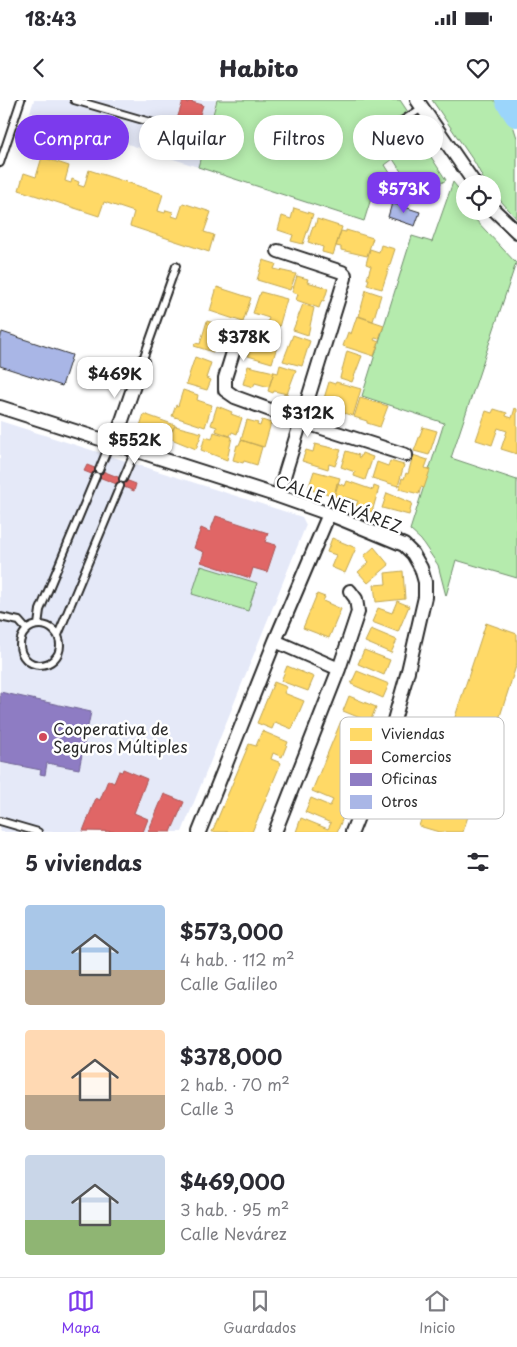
<!DOCTYPE html>
<html lang="es">
<meta charset="utf-8">
<style>
body{margin:0;font-family:"Playpen Sans",sans-serif;background:#f2f2f3;color:#2b2b33;height:100vh;display:flex;flex-direction:column;font-size:19px;white-space:nowrap}
*{box-sizing:border-box;margin:0}
p{font-size:16px;color:#7c7c81}
.icon{flex:none;width:28px;height:28px;fill:none;stroke:currentColor;stroke-width:2;stroke-linecap:round;stroke-linejoin:round}
.map{position:relative;height:732px;overflow:hidden}
.sheet{display:flex;flex-direction:column;background:#fff;flex:1}
.sheet>*{flex:none}
.guide{position:absolute;left:15px;top:15px;width:488px;height:45px;display:flex;gap:10px}
.controls{position:absolute;left:456px;top:75px;display:grid;gap:10px}
.controls a{display:grid;place-items:center;width:45px;height:45px;border-radius:50%;background:#fff;box-shadow:0 2px 12px #0003;font-size:25px}
.price{position:absolute;translate:-50% -42px;padding:0 11px;border-radius:10px;background:#fff;color:#222;font-size:16px;line-height:32px;filter:drop-shadow(0 1px 2px #0008)}
.price::after{content:'';position:absolute;left:50%;top:30px;width:15px;height:11px;margin-left:-8px;background:inherit;clip-path:polygon(0 0,100% 0,50% 100%)}
.price.active{background:#7c3aed;color:#fff}
ul{padding:0;list-style:none}
li{display:flex;align-items:center;gap:15px;height:125px;padding:0 25px}
li span{display:grid;place-items:center;flex:none;width:140px;height:100px;border-radius:5px;color:#555}
li>.icon{margin-inline-start:auto}
span .icon{width:60px;height:60px;fill:#fffc;stroke-width:1}
li b{font-size:21px}
h2{display:flex;justify-content:space-between;align-items:center;height:60px;padding:0 25px;font-size:21px}
.pill{padding:0 18px;border-radius:22px;background:#fff;box-shadow:0 2px 12px #0003;font-size:18px;line-height:45px}
.pill.active{background:#7c3aed;color:#fff}
.status{display:flex;justify-content:space-between;align-items:center;height:35px;padding:0 25px;background:#fff;direction:ltr}
.status svg{height:14px;fill:currentColor}
header{display:flex;justify-content:space-between;align-items:center;height:65px;padding:0 25px;background:#fff;font-size:22px;font-weight:800}
.menu{display:flex;justify-content:space-around;align-items:center;height:70px;border-top:1px solid #e1e1e2;background:#fff;font-size:14px;color:#7c7c81}
.menu a{display:grid;justify-items:center;gap:2px}
.menu .active{color:#7c3aed}
.map>svg:first-child{display:block}
</style>
<div class="status"><b>18:43</b><svg viewBox="0 0 49 12"><path d="M0 12V9h3v3zM5 12V6h3v6zM10 12V3h3v9zM15 12V0h3v12zM26 1h20v11H26zM47 4h2v5h-2z"/></svg></div>
<header><svg class="icon" aria-label="back" viewBox="0 0 24 24"><path d="M15 5l-7 7 7 7"/></svg>Habito<svg class="icon" aria-label="heart" viewBox="0 0 24 24"><path d="M12 20l-8-8c-3-5 5-10 8-4 3-6 11-1 8 4z"/></svg></header>
<div class="map">
<svg width="517" height="732" viewBox="0 0 517 732">
<rect width="100%" height="100%" fill="#fff"/>
<filter id="ink" filterUnits="userSpaceOnUse"><feTurbulence type="fractalNoise" baseFrequency=".02" numOctaves="2"/><feDisplacementMap in="SourceGraphic" scale="10" xChannelSelector="R" yChannelSelector="G"/><feConvolveMatrix kernelMatrix="1 2 1 2 8 2 1 2 1" color-interpolation-filters="sRGB"/></filter>
<g filter="url(#ink)">
<path fill="#e5e9f8" d="M34,0H216L198,67L30,12Z
M0,321L302,417L306,425L182,732H0Z"/>
<path fill="#b5ebad" stroke="#708b6c" d="M217,0H400L416,24L413,29L446,80L418,98L393,59L385,65L406,98L374,89L364,121L198,67Z
M432,0H494L512,22L517,38V119L493,92L492,84H486L475,63Z
M453,82L465,97V111H474L473,117L516,163L451,358L517,380V478L456,460L446,496L438,465L421,440L410,430L444,323L362,296L412,136L432,142Z
M201,466L257,483L248,511L192,494Z"/>
<path fill="#ffd966" stroke="#bfa554" d="M42,57L69,66L65,81L71,83L72,79L79,82L78,85L84,87L89,70L163,94L158,111L165,113L166,110L173,112L172,116L178,118L183,103L211,112L204,132L214,135L209,152L130,126L134,112L104,102L99,116L19,90L24,73L36,77Z
M294,108L313,114L303,144L291,141L293,135L278,130L282,116L291,119Z
M317,119L342,127L333,155L322,152L323,147L308,142L313,126L315,127Z
M346,130L373,138L367,156L341,150V147L336,146L341,131L346,132Z
M381,145L395,149L382,189L367,185L369,179H367L371,166L366,164L370,149L379,152Z
M263,160L276,164L274,169L296,174L290,190L257,180Z
M297,176L308,179L307,182L328,188L324,201L322,200L319,208L296,200L298,194L292,192Z
M217,187L251,198L243,222L210,211Z
M366,190L381,195L373,221L359,216Z
M261,192L287,199L279,227L267,223L269,218L253,213L259,195H260Z
M303,204L314,208L308,235L293,230Z
M357,216L384,225L379,239L375,238L374,240L379,242L374,256L343,246L348,232L351,234Z
M207,221L223,226L213,252L194,246L195,243L200,244Z
M261,231L280,237L272,263L248,256L251,244L256,246Z
M293,235L310,241L302,266L283,261Z
M347,251L362,256L352,282L340,278Z
M195,257L211,263L206,278L211,280L207,290L186,284Z
M280,265L296,270L287,294L274,291L273,293L268,291L274,272L278,273Z
M248,266L274,272L269,287L255,283L253,287L243,284Z
M329,282L335,284L336,282L361,289L353,316L331,309L330,311L321,308Z
M183,290L198,295L197,300L212,305L205,327L172,316L176,305L178,306Z
M360,298L388,306L380,327L367,323V321L354,317Z
M217,306L232,312L231,314L242,318L237,334L232,332L230,336L216,331L217,327L211,325Z
M515,308L517,309V354L501,349L507,331L498,328L492,345L476,340L486,311L492,313L494,309L507,313L506,316L512,318Z
M144,314L175,325L169,338L166,337L165,340L151,335L150,339L137,335Z
M247,320L258,323L257,325L260,326L262,320L271,323L264,347L241,340Z
M175,326L202,333L196,349L169,338Z
M423,327L437,331L429,355L414,351Z
M214,332L232,337L227,360L201,350L205,337L212,339Z
M241,340L262,347L257,365L244,361L243,363L233,360L237,345H239Z
M315,344L341,350L335,366L329,364L328,369L302,361L306,350L313,352Z
M346,351L359,355L358,357L360,358L362,353L373,357L365,380L354,376L355,372L341,367Z
M413,355L428,360L425,368L430,370L424,388L421,387L419,394L399,389L402,378L404,379L406,373L408,374Z
M390,361L404,365L398,386L372,378L377,362L388,366Z
M314,371L340,378L334,397L321,391V393L308,389Z
M347,381L373,390L374,386L379,388L372,412L356,406L358,401L345,397L344,400L334,397L337,383L345,386Z
M387,393L412,403L409,415L382,408Z
M332,438L356,448L345,473L331,467L336,455L327,452Z
M374,447L389,465L368,483L358,472L369,462L364,456Z
M403,471L405,499L376,502L374,485L386,484L385,473Z
M317,494L325,497L323,501L341,509L329,538L303,528Z
M397,501L409,506L398,532L372,522L378,508L392,513Z
M486,523L517,534V563L463,732H439L419,726Z
M371,529L397,540L391,553L365,542Z
M364,550L390,560L384,575L358,564Z
M287,566L314,577L308,591L281,581Z
M357,571L389,584L383,598L351,584Z
M274,582L287,587L284,593L304,601L292,629L275,622L272,629L257,623Z
M349,596L376,607L370,622L343,611Z
M341,621L376,635L363,664L355,660L344,687L354,691L337,732H296L301,718L328,729L331,723L305,712L311,698L330,706L333,700L312,691Z
M262,631L288,642L282,657L273,653L271,659L281,663L252,732H212L249,644L256,646Z"/>
<path fill="#e06666" stroke="#aa5454" d="M183,1L188,3V1L203,5L192,40L172,34Z
M87,365L136,384L134,391L84,371Z
M216,416L268,433L265,442L276,445L267,472L253,468L250,478L201,462L204,452L194,448L201,428L210,432Z
M123,669L147,679L134,713L148,719L143,732L83,731L96,698L100,700L108,680L114,683L119,671L122,672Z
M164,694L184,702L171,732H148Z"/>
<path fill="#8e7cc3" stroke="#706495" d="M0,592L91,612L79,669L47,663L45,675L40,674L41,670L0,662Z"/>
<g fill="none" stroke-linecap="round" stroke-linejoin="round">
<path stroke="#9bd5fb" stroke-width="26" d="M508,0L517,14"/>
</g>
<path fill="#a9b6e6" stroke="#2b2b2b" d="M392,103L420,112L415,126L388,117Z
M2,232L72,255L62,286L0,266V240Z"/>
<g fill="none" stroke-linecap="round" stroke-linejoin="round">
<g stroke="#2b2b2b" stroke-width="10">
<path id="service" d="M74,0L157,24
M394,26L422,8
M0,63L21,0
M142,262L176,166
M99,370L110,343
M123,379L135,351
M0,517L19,521L27,530
M38,525L40,510L96,376
M20 545a20 20 0 1 1 40 0a20 20 0 1 1-40 0Z
M58,535L120,386
M0,721L38,732"/>
</g>
<g stroke="#2b2b2b" stroke-width="16">
<path id="minor" d="M417,0L475,84
M492,108L517,132
M278,151L342,172L345,175V178L278,396
M253,237L239,233L225,278V290L235,297L300,321L406,355
M0,307L278,396L329,414L404,445L413,454L421,468L425,482V497L408,571L389,638L352,732
M114,344L142,262
M275,541L339,569
M199,732L275,541L329,414
M275,732L339,569L358,512L356,499L350,491"/>
</g>
<use href="#service" stroke="#fff" stroke-width="6"/>
<use href="#minor" stroke="#fff" stroke-width="12"/>
</g>
</g>
<circle fill="#d1495b" stroke="#fff" stroke-width="2" cx="43" cy="637" r="5"/>
<g text-anchor="middle" dominant-baseline="central" stroke-width="5" stroke-linejoin="round" paint-order="stroke">
<g font-size="16" fill="#2b2b2b" stroke="#fff">
<text transform="translate(339 403) rotate(21)">CALLE NEVÁREZ</text>
</g>
<g font-size="16" fill="#2b2b2b" stroke="#fff" text-anchor="start">
<text x="53" y="628">Cooperativa de<tspan x="53" dy="18">Seguros Múltiples</tspan></text>
</g>
</g>
<rect x="340" y="617" width="164" height="102" rx="8" fill="#fff" stroke="#bfbfbf" stroke-width="1"/>
<rect x="350" y="628" width="22" height="13" fill="#ffd966"/>
<rect x="350" y="650" width="22" height="14" fill="#e06666"/>
<rect x="350" y="673" width="22" height="13" fill="#8e7cc3"/>
<rect x="350" y="695" width="22" height="14" fill="#a9b6e6"/>
<g font-size="14" fill="#2b2b2b">
<text x="381" y="639">Viviendas</text>
<text x="381" y="662">Comercios</text>
<text x="381" y="684">Oficinas</text>
<text x="381" y="707">Otros</text>
</g>
</svg>
<div class="controls">
<a><svg class="icon" aria-label="locate" viewBox="0 0 24 24"><circle cx="12" cy="12" r="6"/><path d="M12 2v4M12 18v4M2 12h4M18 12h4"/></svg></a>
</div>
<b class="price active" style="left:404px;top:114px">$573K</b>
<b class="price" style="left:244px;top:262px">$378K</b>
<b class="price" style="left:115px;top:299px">$469K</b>
<b class="price" style="left:308px;top:338px">$312K</b>
<b class="price" style="left:135px;top:365px">$552K</b>
<div class="guide">
<a class="pill active">Comprar</a>
<a class="pill">Alquilar</a>
<a class="pill">Filtros</a>
<a class="pill">Nuevo</a>
</div>
</div>
<section class="sheet">
<h2>5 viviendas<svg class="icon" aria-label="filters" viewBox="0 0 24 24"><path d="M4 7h16M4 17h16"/><circle cx="9" cy="7" r="2"/><circle cx="15" cy="17" r="2"/></svg></h2>
<ul>
<li><span style="background:linear-gradient(#a9c7e8 65%,#b9a48a 0)"><svg class="icon" aria-label="home" viewBox="0 0 24 24"><path d="M3 11l9-7 9 7M6 9v11h12V9"/></svg></span><div><b>$573,000</b><p>4 hab. · 112 m²</p><p>Calle Galileo</p></div></li>
<li><span style="background:linear-gradient(#ffd9b3 65%,#b9a48a 0)"><svg class="icon" aria-label="home" viewBox="0 0 24 24"><path d="M3 11l9-7 9 7M6 9v11h12V9"/></svg></span><div><b>$378,000</b><p>2 hab. · 70 m²</p><p>Calle 3</p></div></li>
<li><span style="background:linear-gradient(#c9d6e8 65%,#8fb573 0)"><svg class="icon" aria-label="home" viewBox="0 0 24 24"><path d="M3 11l9-7 9 7M6 9v11h12V9"/></svg></span><div><b>$469,000</b><p>3 hab. · 95 m²</p><p>Calle Nevárez</p></div></li>
</ul>
</section>
<nav class="menu">
<a class="active"><svg class="icon" aria-label="map" viewBox="0 0 24 24"><path d="M3 6l6-2 6 2 6-2v14l-6 2-6-2-6 2zM9 4v14M15 6v14"/></svg>Mapa</a>
<a><svg class="icon" aria-label="saved" viewBox="0 0 24 24"><path d="M7 4h10v16l-5-4-5 4z"/></svg>Guardados</a>
<a><svg class="icon" aria-label="home" viewBox="0 0 24 24"><path d="M3 11l9-7 9 7M6 9v11h12V9"/></svg>Inicio</a>
</nav>
